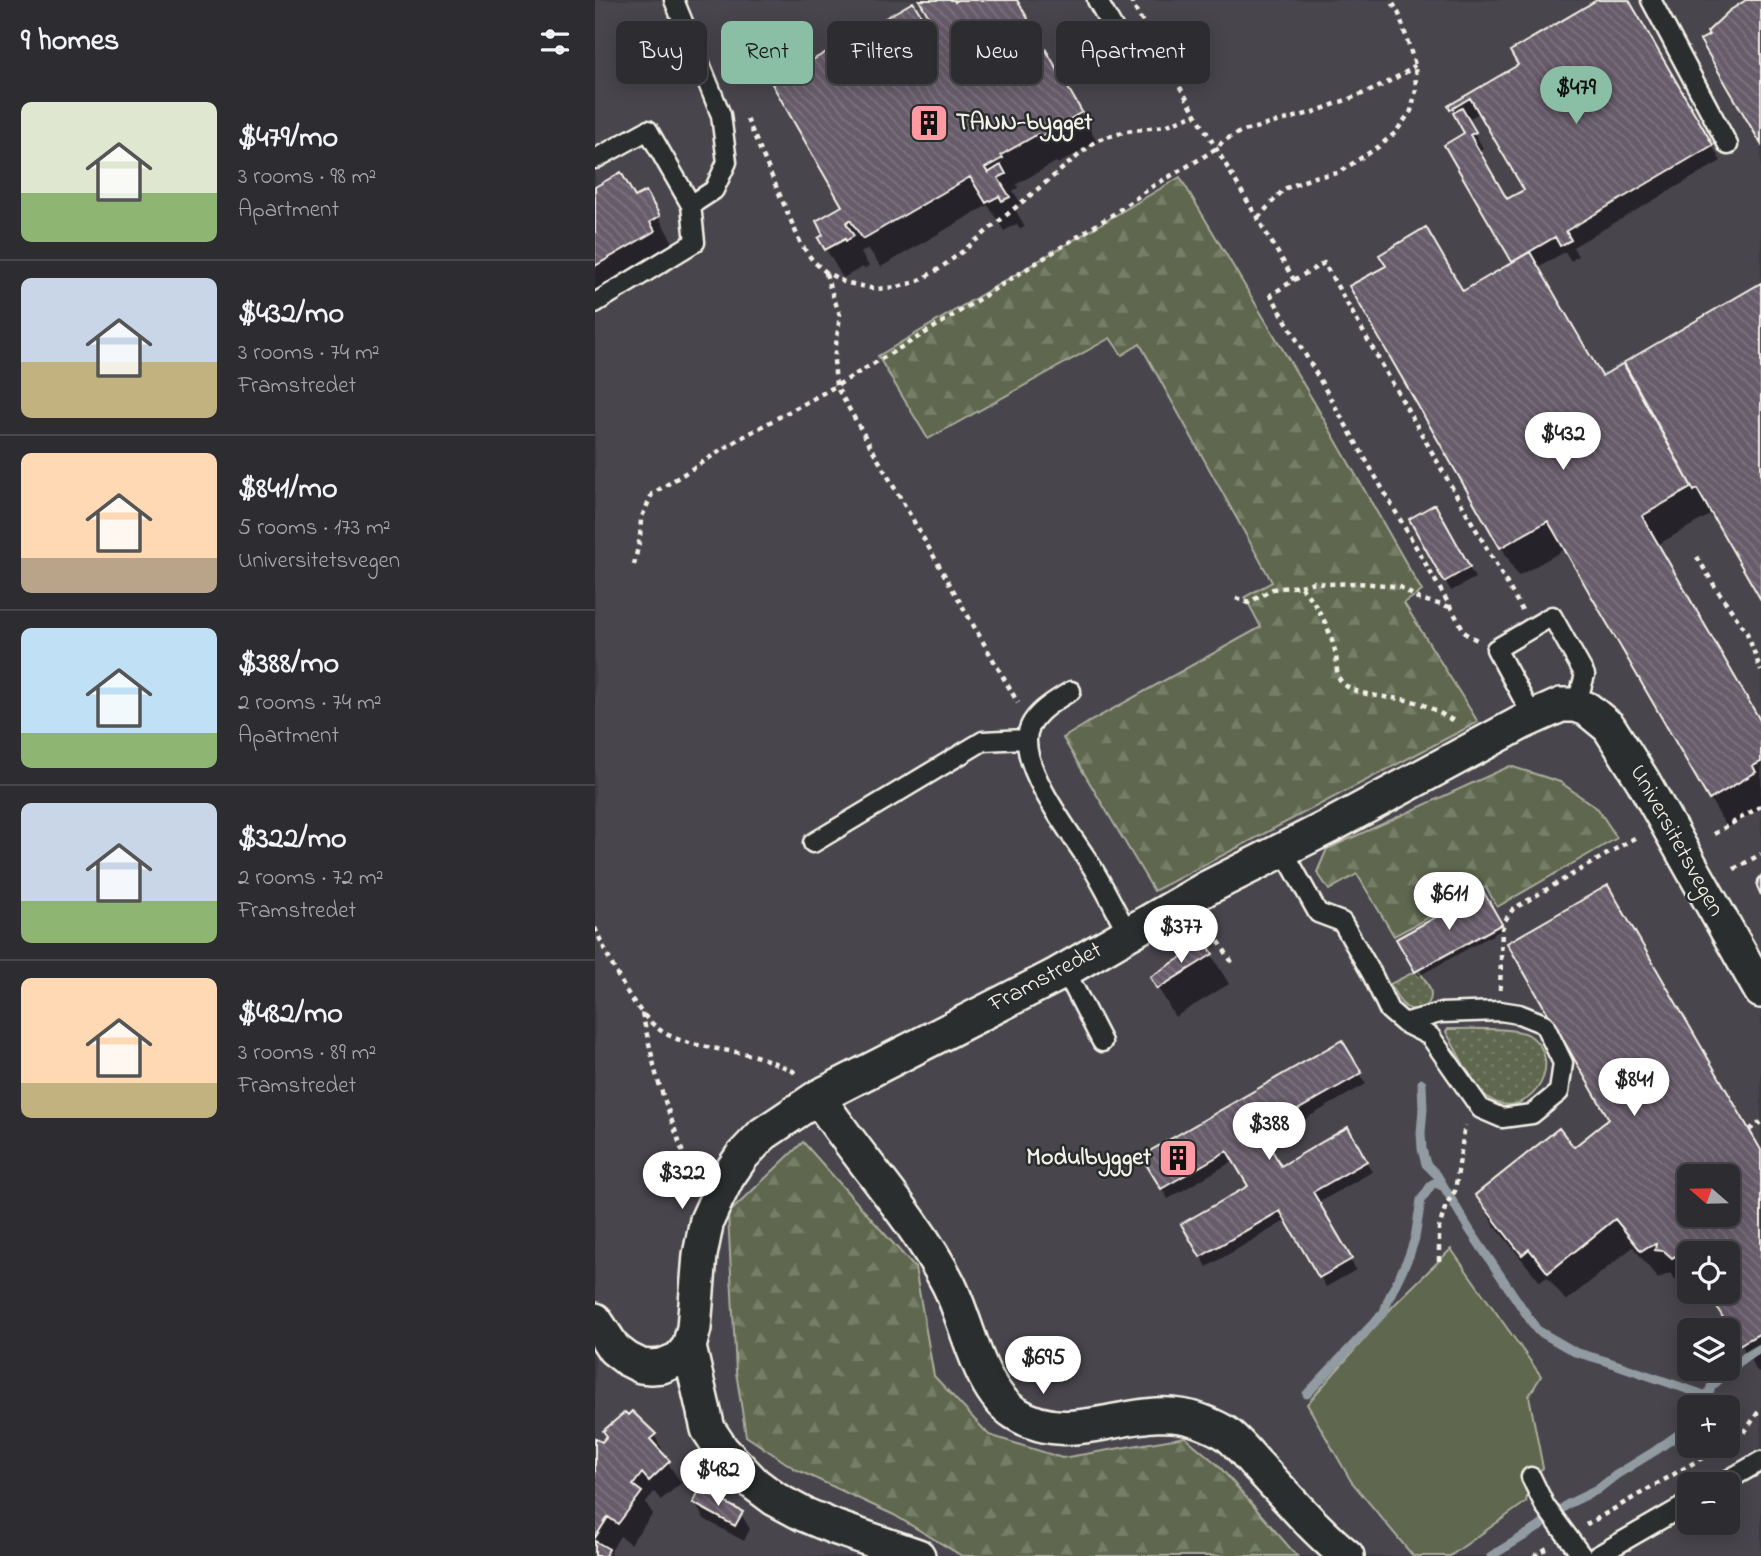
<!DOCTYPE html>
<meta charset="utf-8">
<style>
body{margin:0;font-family:"Indie Flower",sans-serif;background:#353438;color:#f1f3f6;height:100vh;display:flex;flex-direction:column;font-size:26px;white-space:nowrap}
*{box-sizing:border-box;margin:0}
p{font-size:23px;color:#a7a7ab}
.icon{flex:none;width:38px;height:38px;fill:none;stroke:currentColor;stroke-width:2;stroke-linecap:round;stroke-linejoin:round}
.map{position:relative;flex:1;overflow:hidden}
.panel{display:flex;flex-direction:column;background:#2d2c30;width:595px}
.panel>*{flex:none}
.banner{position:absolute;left:21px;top:21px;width:665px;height:63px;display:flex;gap:14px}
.needle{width:46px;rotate:290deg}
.tools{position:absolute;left:1082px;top:1164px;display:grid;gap:14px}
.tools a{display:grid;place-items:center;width:63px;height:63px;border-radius:10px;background:#2d2c30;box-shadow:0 4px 18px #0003,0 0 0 2px #48484c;font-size:35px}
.price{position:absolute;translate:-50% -60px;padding:0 16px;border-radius:24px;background:#fff;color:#222;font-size:23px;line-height:46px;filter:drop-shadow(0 2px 4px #0008)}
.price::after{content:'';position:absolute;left:50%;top:42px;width:21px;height:16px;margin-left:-10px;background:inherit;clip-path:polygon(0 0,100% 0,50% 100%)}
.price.active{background:#8abfa5;color:#111}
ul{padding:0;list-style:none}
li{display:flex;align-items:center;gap:21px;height:175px;padding:0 21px}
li+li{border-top:2px solid #48484c}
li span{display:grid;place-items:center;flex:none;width:196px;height:140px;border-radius:10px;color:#555}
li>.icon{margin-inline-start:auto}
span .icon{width:84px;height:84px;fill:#fffc;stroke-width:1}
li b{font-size:30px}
h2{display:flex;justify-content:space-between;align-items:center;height:84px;padding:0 21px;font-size:30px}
.pill{padding:0 24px;border-radius:10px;background:#2d2c30;box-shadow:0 4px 18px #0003,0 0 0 2px #48484c;font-size:24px;line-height:63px}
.pill.active{background:#8abfa5;color:#111}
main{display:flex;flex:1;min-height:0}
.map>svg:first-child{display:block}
</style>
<main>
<section class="panel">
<h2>9 homes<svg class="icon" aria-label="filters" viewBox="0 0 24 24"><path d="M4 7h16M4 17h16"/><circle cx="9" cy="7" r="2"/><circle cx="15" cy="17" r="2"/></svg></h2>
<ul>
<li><span style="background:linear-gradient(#dfe7d0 65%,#8fb573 0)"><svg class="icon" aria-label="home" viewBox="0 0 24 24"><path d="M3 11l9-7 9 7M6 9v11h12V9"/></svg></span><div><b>$479/mo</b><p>3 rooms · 98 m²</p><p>Apartment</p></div></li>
<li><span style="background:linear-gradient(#c9d6e8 60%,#c2b280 0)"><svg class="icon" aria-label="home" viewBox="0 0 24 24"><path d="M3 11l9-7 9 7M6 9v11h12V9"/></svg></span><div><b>$432/mo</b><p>3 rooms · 74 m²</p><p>Framstredet</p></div></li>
<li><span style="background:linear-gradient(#ffd9b3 75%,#b9a48a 0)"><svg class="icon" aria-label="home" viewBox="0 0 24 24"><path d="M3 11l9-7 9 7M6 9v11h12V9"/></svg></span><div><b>$841/mo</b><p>5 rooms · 173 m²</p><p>Universitetsvegen</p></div></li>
<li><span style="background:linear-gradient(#bfe0f5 75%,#8fb573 0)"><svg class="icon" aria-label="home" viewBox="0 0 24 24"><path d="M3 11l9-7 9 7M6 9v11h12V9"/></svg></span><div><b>$388/mo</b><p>2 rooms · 74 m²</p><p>Apartment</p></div></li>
<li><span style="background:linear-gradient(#c9d6e8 70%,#8fb573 0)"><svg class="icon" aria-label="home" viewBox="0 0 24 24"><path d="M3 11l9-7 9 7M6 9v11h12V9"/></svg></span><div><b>$322/mo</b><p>2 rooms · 72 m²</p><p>Framstredet</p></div></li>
<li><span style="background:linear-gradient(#ffd9b3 75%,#c2b280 0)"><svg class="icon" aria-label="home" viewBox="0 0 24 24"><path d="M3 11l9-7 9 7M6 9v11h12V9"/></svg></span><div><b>$482/mo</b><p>3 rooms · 89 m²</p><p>Framstredet</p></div></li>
</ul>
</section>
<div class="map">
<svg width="1166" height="1556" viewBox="0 0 1166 1556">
<defs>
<pattern id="green-dots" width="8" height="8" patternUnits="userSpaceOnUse" patternTransform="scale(1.75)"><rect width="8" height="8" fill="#5f684f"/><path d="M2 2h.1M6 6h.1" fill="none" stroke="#777e68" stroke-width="1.8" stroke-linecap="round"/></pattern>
<pattern id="forest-firs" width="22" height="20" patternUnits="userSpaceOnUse" patternTransform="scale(1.75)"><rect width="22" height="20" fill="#5f684f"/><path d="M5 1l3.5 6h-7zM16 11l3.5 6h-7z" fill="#777e68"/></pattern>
<pattern id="building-back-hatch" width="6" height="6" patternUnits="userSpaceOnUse" patternTransform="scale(1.75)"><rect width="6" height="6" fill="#675c6b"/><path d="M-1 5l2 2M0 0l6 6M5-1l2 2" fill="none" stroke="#7d7480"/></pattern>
</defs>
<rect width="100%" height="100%" fill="#3c3b40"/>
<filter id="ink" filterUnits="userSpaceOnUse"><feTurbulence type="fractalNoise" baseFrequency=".0143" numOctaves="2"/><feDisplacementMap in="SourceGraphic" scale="14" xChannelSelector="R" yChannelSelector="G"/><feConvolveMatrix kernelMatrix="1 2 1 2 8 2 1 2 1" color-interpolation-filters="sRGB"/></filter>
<g filter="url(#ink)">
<path fill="#49454d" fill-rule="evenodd" d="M0,0H1166V1556H0ZM1094,1176H1132V1214H1094ZM1094,1253H1132V1292H1094ZM1094,1330H1132V1368H1094ZM1094,1407H1132V1446H1094ZM1094,1484H1132V1522H1094Z"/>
<path fill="url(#green-dots)" stroke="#aaac9c" stroke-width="2" d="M823,970C828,977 836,986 836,995C836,1007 821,1013 811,1007C803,1003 800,991 795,984Z
M853,1029C871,1029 921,1027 934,1035C976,1065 928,1128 891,1096C876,1083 862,1050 851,1032Z"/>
<path fill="url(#forest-firs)" stroke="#aaac9c" stroke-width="2" d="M585,177L719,402L827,591L809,603L883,722L559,891L468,738L494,722L666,627L650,597L677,582L545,344L527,355L515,338L333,439L283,356Z
M915,766L965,782L1003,809L1022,838L902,907L891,887L799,936L762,874L734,890L722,872L732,849Z
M208,1142L320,1268L339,1376L394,1435L467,1458L590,1437L623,1465L702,1556H367L299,1515L200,1469L151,1436L141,1372L133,1214Z"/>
<path fill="#5f684f" stroke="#aaac9c" stroke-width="2" d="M856,1249L946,1376L934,1396L948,1468L936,1477L931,1502L855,1556H818L756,1481L712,1404L799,1305Z"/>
<path fill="#0007" fill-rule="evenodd" d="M326,0H357L359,4L366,0H420L502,142L463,164L461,162L422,184L423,188L418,191L426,203L419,207L430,227L425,229L422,224L409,231L393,205L286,267L273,248L266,253L274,266L269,269L268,267L248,278L225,239L249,206L177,69L183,65L179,49L208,68L328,22L336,17Z
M1005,0H1035L1034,3L1126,161L978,247L983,256L976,261L970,252L942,268L1006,378L1166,285V597L1120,517L1117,519L1115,515L1062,545L1166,725V808L1132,828L971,549L923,576L757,287L793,266L867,293L919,263L851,146L872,134L855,107L926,66ZM886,112L931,190L912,202L882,152L888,148L872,120Z
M0,189L40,200L50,193L80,246L0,304Z
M840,506L880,578L856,591L816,520Z
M888,893L908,929L824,976L804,940Z
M610,944L634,984L580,1017L557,977Z
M747,1042L771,1084L670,1142L685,1169L753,1130L777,1172L723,1203L761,1270L731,1287L692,1220L612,1267L588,1225L655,1186L640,1160L573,1199L549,1157Z
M979,1149L1166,1154V1371L1163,1373L1115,1292H1132V1253H1094V1285L1087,1279H1079L1075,1273L1063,1279L1038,1247L971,1301L952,1277L945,1282L899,1225L882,1196ZM1094,1176H1132V1214H1094Z
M59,1435L71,1456L69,1457L86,1483L66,1500L59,1492L51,1503L58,1514L35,1544L25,1536L15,1553L16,1556H0V1440L8,1445Z
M100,1503L146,1514L155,1529L149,1541L109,1519Z"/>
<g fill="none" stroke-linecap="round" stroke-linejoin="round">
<path stroke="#919ba1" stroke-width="9" d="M827,1083L828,1109L826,1133L827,1149L831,1164L842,1175L874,1229L942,1330L980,1352L1011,1361L1112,1396
M712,1394L789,1312L793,1300L814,1256L820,1238L826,1200L837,1184L840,1183L849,1187
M1109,1407L1116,1387L1150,1357L1166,1348
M896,1556L944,1527L973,1504L1002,1490L1021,1475L1060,1451L1094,1427"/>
</g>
<path fill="url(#building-back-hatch)" stroke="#f4f1e8" stroke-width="2" fill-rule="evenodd" d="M324,0H359L360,2L362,0H422L487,112L445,137L443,134L406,155L408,158L390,168L393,173L406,165L411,174L403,178L415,197L407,201L404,196L391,203L375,177L268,239L255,220L251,223L259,236L251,241L250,239L230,250L223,238L228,235L221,221L247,206L177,84L195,74L192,70L179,77L174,69L181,64L170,45L176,41L180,47L194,39L209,65L318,2L329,20L334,17Z
M1002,0H1034L1118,145L971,231L976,240L965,246L960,237L917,262L849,145L869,133L858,113L867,108L881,132L875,135L912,199L929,190L875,98L855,110L853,106L923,65L915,51Z
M1151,0H1166V144L1105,40L1114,35L1112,32L1134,11Z
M26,172L40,197L51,191L65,216L55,222L60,231L0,266V187Z
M831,227L868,291L935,252L1007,376L1029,363L1097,487L1047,516L1166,722V762L1158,766L1161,772L1114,800L953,521L905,548L754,286L791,266L784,255Z
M1166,283V600L1102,489L1099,491L1028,363Z
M840,504L875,567L849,582L814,519Z
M1166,876V895L1162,886L1163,880Z
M1013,885L1166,1150V1333L1144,1345L1113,1292H1132V1253H1094V1258L1090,1251L1077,1258L1069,1251L1060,1250L1061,1244L1054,1246L1046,1251L1020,1219L953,1273L934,1249L927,1255L880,1195L964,1128L979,1147L1014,1119L912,943ZM1094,1176H1132V1214H1094Z
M888,891L907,924L820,972L801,939Z
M611,942L618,954L562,989L555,977Z
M747,1040L767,1073L666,1131L686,1166L753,1127L772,1161L718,1192L757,1259L724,1278L685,1211L605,1257L586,1224L653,1186L632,1151L566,1189L546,1156Z
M37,1411L61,1434L55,1439L75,1461L54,1481L47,1473L38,1485L47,1492L23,1524L13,1517L0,1538V1438L7,1442L12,1436L8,1431L30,1412L33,1415Z
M105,1489L148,1512L140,1526L98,1503Z
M0,1541L14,1549L10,1556H0Z"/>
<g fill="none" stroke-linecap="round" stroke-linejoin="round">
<g stroke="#f4f1e8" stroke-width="23">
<path id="service" d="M79,0L126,115L132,162L119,190L96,205
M502,0L543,72
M1056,0L1133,145
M0,159L53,130L96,205L100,242L0,303
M476,691C458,702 432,716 432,740C431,774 473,830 492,859C507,882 520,909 533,934
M938,717L901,649L957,616L990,675L981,705
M218,843L388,741L432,739
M688,850L723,913L747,922L777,974L794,1010L809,1023L835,1036L886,1109L907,1118L937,1114L964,1092L968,1063L949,1024L924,1014L905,1011L845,1013L809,1023
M470,970L507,1042
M936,1477L950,1506L987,1556
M1126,1484L1166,1461
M1002,1556L1094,1503"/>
</g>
<g stroke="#f4f1e8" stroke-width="38">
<path id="minor" d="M223,1097C264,1160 318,1215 353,1283C373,1322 383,1389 420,1413C480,1452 542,1397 605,1421C613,1424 622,1428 629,1432C641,1439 653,1456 663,1466C692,1497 719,1529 752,1556
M0,1320L19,1349L32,1359L46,1366L56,1367L67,1366L84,1359L94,1347L99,1328L105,1255L112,1220L122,1198L132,1178L147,1156L168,1134L223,1097L460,976L612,888L737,825L926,723L966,705H981L992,709L1014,727L1048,781L1166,991
M94,1347L113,1429L127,1450L160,1484L180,1499L208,1514L239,1527L323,1556"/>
</g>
<path stroke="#f4f1e8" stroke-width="4.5" stroke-dasharray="5 5" stroke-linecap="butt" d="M535,0L586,89L699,280L676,295L871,634L882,640
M152,119L206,244L218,261L231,272L249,282L280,289L303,287L323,281L344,269L368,251L502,140L532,131L570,126L600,114
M663,218L689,189L719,177L743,173L783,147L800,133L816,111L821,90L820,65L804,14L796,0
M231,273L234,285L245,315L239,360L241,386L423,703
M699,280L729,263L927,610
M1102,557L1121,588L1152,633L1166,671
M39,565L45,538L46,519L57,494L144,439L241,386L335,330L517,215L558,186L605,159L622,148L628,141L645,132L719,112L780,89L811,72L820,65
M705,586L719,582L734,584L762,583L791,585L805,587L824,599L855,607
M641,598L653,603L678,589L705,586C723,606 733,624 740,651C743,659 740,670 744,678C756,700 803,695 824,703C837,708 850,716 862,723
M1119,834L1166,806
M1139,869L1166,854
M0,928C15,961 36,1011 68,1032C92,1047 129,1049 157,1055C171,1059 185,1065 198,1071L202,1076
M599,932C605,937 613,940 620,935L638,964
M905,990L907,929L911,919L918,909L1043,836
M47,1013L62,1078L90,1159L95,1182
M1154,1130L1166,1122
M844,1261V1228L851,1205L860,1191L870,1125
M1132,1443L1149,1433L1166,1408
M991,1525L1128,1446
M939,1556L954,1547"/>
<use href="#service" stroke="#2a2d2e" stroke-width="18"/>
<use href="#minor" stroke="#2a2d2e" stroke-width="33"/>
</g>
</g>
<defs>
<g id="building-square" transform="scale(2.0125)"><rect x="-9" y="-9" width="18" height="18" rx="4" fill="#ff9aa2" stroke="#2a2d2e"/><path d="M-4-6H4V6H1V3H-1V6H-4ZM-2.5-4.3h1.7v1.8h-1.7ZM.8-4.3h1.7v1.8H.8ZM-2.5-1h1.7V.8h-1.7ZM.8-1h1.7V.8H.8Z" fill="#111"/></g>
</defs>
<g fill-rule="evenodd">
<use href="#building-square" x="334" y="123"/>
<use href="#building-square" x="583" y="1158"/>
</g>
<g text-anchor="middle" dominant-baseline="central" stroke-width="5" stroke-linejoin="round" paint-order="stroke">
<g font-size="24" font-weight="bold" fill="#f4f1e8" stroke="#2a2d2e" text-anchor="start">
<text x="361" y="123">TANN-bygget</text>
<text x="556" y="1158" text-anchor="end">Modulbygget</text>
</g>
<g font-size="24" fill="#f4f1e8" stroke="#2a2d2e">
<text transform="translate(1081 841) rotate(61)">Universitetsvegen</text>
<text transform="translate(451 978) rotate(-28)">Framstredet</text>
</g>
</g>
</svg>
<div class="tools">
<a><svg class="needle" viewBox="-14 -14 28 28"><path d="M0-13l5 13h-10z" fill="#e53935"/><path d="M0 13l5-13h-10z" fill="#a7a7ab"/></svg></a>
<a><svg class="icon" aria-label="locate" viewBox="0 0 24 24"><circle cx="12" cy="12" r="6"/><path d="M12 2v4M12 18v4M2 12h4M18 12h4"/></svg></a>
<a><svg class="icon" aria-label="layers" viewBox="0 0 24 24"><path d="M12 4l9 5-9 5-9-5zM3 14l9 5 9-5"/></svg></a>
<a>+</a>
<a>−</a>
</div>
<b class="price active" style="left:981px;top:126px">$479</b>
<b class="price" style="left:968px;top:472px">$432</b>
<b class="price" style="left:854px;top:932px">$611</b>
<b class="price" style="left:586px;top:965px">$377</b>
<b class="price" style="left:1039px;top:1118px">$841</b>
<b class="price" style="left:674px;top:1162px">$388</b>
<b class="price" style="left:87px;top:1211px">$322</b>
<b class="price" style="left:448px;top:1396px">$695</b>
<b class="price" style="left:123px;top:1508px">$482</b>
<div class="banner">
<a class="pill">Buy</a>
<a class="pill active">Rent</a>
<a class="pill">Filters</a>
<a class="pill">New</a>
<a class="pill">Apartment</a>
</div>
</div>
</main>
